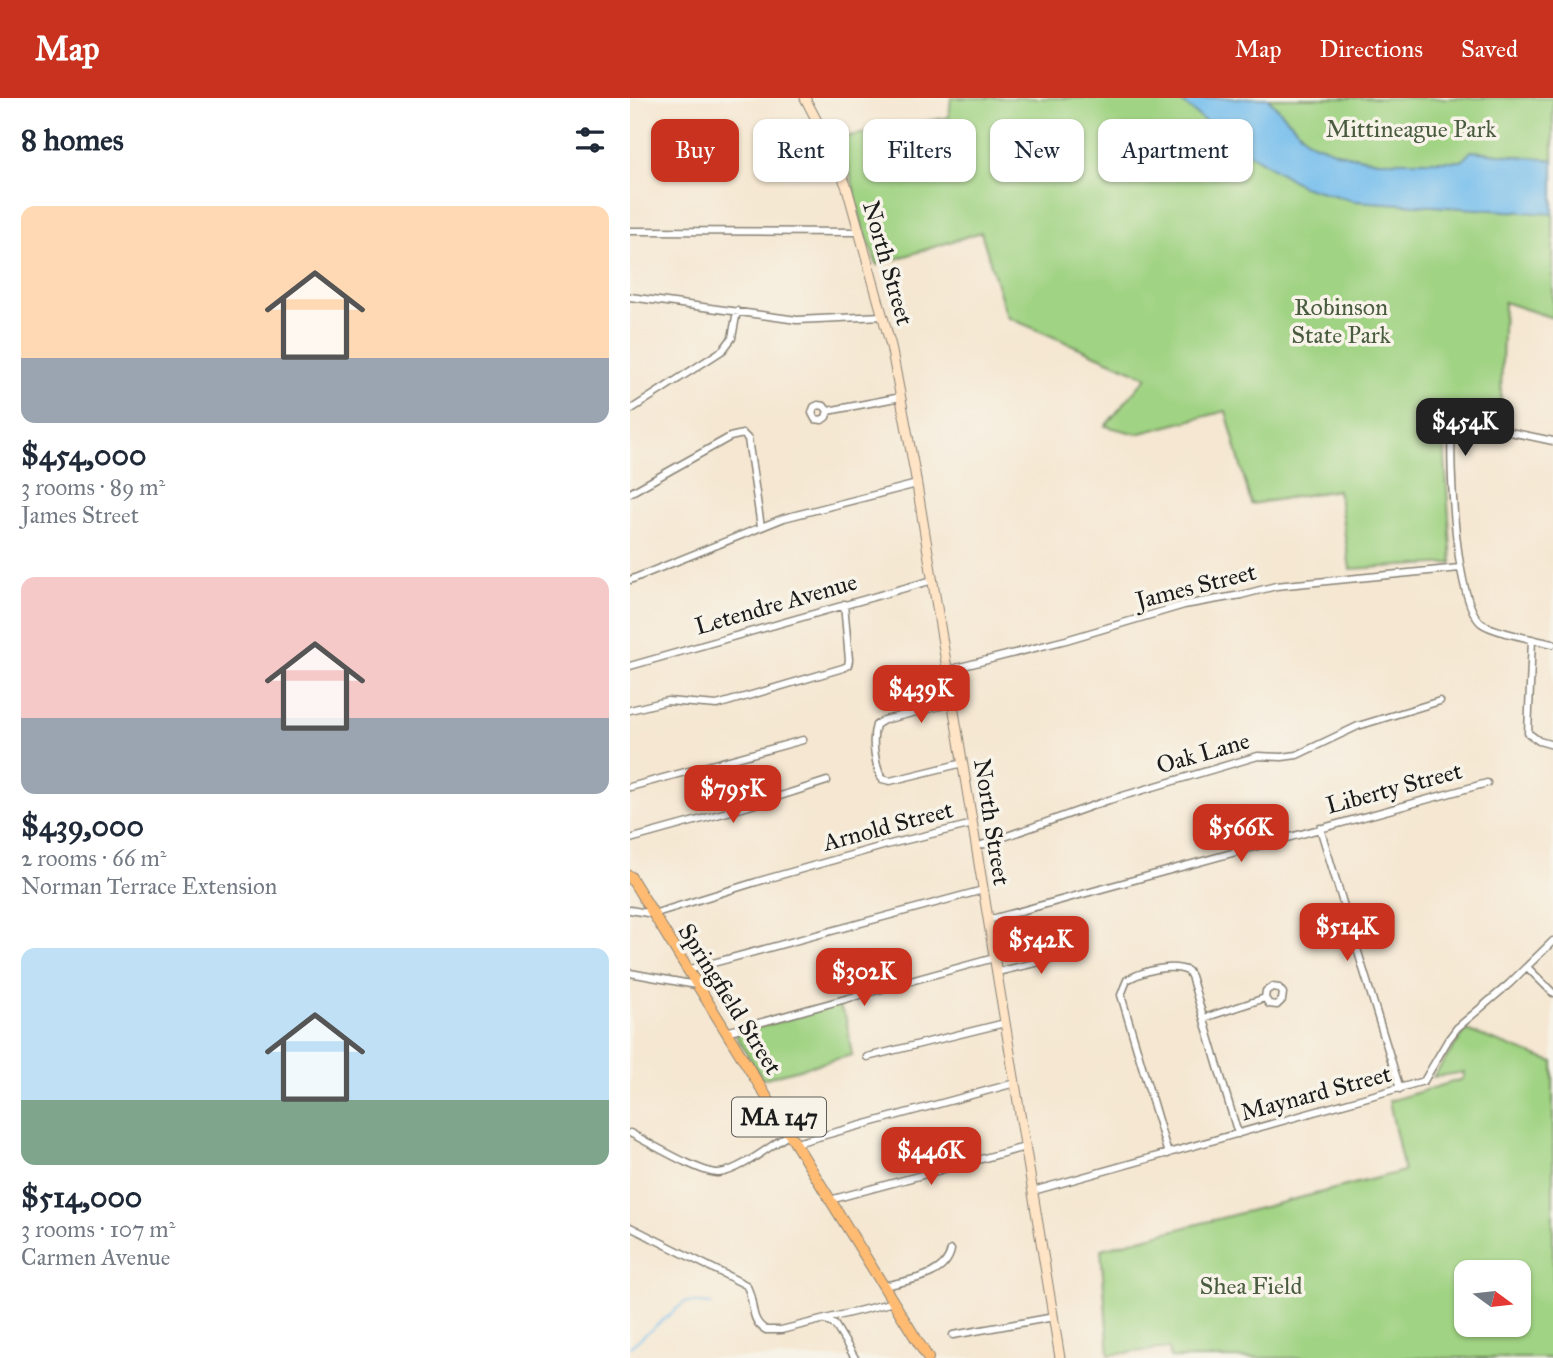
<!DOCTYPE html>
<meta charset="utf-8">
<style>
body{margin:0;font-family:"IM FELL Great Primer",serif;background:#f2f2f3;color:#1f2937;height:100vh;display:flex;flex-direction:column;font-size:26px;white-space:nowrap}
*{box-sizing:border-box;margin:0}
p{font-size:23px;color:#747a83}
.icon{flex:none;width:38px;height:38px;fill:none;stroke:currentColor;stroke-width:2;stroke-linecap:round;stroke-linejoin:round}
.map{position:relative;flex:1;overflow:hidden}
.details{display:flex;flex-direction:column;background:#fff;width:630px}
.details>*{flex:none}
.hud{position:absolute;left:21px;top:21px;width:665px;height:63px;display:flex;gap:14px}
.needle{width:46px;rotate:105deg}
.tools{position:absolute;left:824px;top:1162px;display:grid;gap:14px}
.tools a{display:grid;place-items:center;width:77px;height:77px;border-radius:14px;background:#fff;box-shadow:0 2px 5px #0004;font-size:35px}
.price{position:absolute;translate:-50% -60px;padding:0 16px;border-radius:14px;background:#c8321e;color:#fff;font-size:23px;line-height:46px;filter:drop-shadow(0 2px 4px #0008)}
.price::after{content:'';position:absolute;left:50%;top:42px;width:21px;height:16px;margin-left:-10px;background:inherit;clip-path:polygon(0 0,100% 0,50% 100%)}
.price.selected{background:#222;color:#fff}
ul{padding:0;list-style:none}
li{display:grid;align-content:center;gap:14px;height:371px;padding:0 21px}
li span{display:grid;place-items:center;height:217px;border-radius:14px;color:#555}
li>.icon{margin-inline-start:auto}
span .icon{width:126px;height:126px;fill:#fffc;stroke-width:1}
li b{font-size:30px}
h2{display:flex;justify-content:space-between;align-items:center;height:84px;padding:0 21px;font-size:30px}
.tag{padding:0 24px;border-radius:14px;background:#fff;box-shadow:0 2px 5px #0004;font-size:24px;line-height:63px}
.tag.selected{background:#c8321e;color:#fff}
header{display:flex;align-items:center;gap:42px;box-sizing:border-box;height:98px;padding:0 35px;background:#c8321e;color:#fff}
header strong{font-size:33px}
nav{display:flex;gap:38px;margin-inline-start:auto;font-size:24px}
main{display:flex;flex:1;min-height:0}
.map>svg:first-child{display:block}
</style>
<header>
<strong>Map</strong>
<nav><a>Map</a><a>Directions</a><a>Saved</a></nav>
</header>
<main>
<section class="details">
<h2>8 homes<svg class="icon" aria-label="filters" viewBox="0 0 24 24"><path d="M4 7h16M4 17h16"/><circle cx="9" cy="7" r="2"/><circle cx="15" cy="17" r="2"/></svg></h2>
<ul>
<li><span style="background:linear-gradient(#ffd9b3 70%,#9aa5b1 0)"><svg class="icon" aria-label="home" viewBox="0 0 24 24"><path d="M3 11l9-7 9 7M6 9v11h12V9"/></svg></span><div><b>$454,000</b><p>3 rooms · 89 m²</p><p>James Street</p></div></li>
<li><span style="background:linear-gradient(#f6c9c9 65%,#9aa5b1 0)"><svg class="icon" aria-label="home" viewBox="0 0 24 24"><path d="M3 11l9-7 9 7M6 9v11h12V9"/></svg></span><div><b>$439,000</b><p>2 rooms · 66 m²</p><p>Norman Terrace Extension</p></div></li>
<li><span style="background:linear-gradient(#bfe0f5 70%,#7fa58c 0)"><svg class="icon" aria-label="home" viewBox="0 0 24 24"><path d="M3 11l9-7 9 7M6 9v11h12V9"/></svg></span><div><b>$514,000</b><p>3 rooms · 107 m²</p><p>Carmen Avenue</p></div></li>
</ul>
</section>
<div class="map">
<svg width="923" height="1260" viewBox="0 0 923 1260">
<rect width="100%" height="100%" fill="#f7f3e8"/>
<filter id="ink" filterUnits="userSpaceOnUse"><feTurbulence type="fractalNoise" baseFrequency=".0143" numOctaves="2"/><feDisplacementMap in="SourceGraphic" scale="14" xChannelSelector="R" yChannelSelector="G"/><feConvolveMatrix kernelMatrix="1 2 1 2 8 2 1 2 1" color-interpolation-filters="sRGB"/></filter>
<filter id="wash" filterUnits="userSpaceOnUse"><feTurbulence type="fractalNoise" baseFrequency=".00686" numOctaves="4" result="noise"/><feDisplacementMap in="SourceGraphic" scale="28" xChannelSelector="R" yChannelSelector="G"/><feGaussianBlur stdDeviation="1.57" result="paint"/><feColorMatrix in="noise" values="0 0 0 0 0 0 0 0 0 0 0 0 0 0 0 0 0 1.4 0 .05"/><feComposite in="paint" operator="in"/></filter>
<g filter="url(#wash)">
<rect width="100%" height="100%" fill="#f5e7d1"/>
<path fill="#a0d383" stroke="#5e7850" stroke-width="2" fill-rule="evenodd" d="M321,0H577L670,57L923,88V220L874,204L870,325L829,317L813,328L822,465L720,471L708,392L621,406L596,313L507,336L475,328L517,279L377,219L351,134L247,167L233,130L219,70L204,41L319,19Z
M638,0H923V62L842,53L832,63H748L712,56L678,43Z
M208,907L216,920L222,957L132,981L105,936Z
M836,932L923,964V1260H540L539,1250L479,1257L471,1151L774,1073L759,1003L833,981L834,974L803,979ZM836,1174H889V1227H836Z"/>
<path fill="#75beed" stroke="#486d84" stroke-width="2" d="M547,0H638L678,43L712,56L748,63H832L841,53L923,62V116L724,103L672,88L597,42Z"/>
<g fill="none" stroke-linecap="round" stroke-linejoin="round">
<path stroke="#75beed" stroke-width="2" d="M0,1249L55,1204L81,1206"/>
</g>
</g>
<g filter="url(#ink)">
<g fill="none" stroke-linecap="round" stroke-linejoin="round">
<g stroke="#888276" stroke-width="9">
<path id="minor" d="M0,133L229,134
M0,199L167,222L253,218
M0,312L93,252L102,240L107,213
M198,313L196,319L192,322L185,321L182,315L184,309L188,307L194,308L198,313L271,299
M923,343L832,324L822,330C819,366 825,502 851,525C862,534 907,542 923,546
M0,395L100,339L113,336L118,341L131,429
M0,482L154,420L287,386
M902,541L898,635L909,643L923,647
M0,568L303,482
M318,572L436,542L554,507L611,497L646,488L830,470
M323,605L254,622L246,627C241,642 245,667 252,681L260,683L333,665
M0,612L37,603L87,607L213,570L218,567L219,562L214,506
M0,689L173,642
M690,730L770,991
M0,741L119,708L197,683
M346,749L479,702L628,658L652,659L667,657L728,628L810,603
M0,812L23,816L126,784L260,746L343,726
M358,822L857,685
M897,869L923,895
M57,872L353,792
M367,874L448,855
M0,875L66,887
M574,920L635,900L639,906L647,907L652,902L653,895L649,890L642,889L636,893L635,900
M96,934L364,860
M237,959L375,925
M0,1035C18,1044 71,1076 89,1075C110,1073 141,1047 160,1036
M166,1045L385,985
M538,1056L491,897L497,882C513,873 541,865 558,873L561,878L608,1036
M403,1093L794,983L818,942L827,930L879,886L923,843
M200,1102L395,1049
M0,1129L116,1187C126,1202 118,1222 136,1232H151L264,1204
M254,1188C277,1182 315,1180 321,1152
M195,1222L205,1227L225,1260
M323,1237L424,1219"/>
</g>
<g stroke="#888276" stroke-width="11">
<path id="secondary" d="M175,0L201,50L217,90L261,248L285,375L430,1260"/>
</g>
<g stroke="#888276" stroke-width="12">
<path id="primary" d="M0,778L298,1260"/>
</g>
<use href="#minor" stroke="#fff" stroke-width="6"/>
<use href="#secondary" stroke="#ffe4c6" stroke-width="9"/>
<use href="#primary" stroke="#ffbb71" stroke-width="10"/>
</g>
</g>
<g text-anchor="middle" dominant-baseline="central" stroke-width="7" stroke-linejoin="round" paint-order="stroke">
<rect fill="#f7f3e8" stroke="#5e5c59" stroke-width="2" x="102" y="999.5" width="94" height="39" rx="5"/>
<g font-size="23" font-weight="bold" fill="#1c1c1c">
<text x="149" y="1019">MA 147</text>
</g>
<g font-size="24" fill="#4a5c40" stroke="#f7f3e8">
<text x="781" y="31">Mittineague Park</text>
<text x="711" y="209">Robinson<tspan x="711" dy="28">State Park</tspan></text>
<text x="621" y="1188">Shea Field</text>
</g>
<g font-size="24" fill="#1c1c1c" stroke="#f7f3e8">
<text transform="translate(258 165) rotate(74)">North Street</text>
<text transform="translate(566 488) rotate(-14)">James Street</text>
<text transform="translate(146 506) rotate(-16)">Letendre Avenue</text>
<text transform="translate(573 655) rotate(-16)">Oak Lane</text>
<text transform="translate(764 690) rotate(-15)">Liberty Street</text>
<text transform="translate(362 724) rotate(81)">North Street</text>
<text transform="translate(258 728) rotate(-15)">Arnold Street</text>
<text transform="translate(100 901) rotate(58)">Springfield Street</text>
<text transform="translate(686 995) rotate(-15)">Maynard Street</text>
</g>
</g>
</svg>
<div class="tools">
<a><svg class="needle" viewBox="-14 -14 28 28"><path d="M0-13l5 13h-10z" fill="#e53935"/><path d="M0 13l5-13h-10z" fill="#747a83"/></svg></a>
</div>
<b class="price selected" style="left:835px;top:360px">$454K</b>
<b class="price" style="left:291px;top:627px">$439K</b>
<b class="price" style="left:103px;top:727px">$795K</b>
<b class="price" style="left:611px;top:766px">$566K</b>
<b class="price" style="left:717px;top:865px">$514K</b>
<b class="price" style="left:411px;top:878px">$542K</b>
<b class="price" style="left:234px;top:910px">$302K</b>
<b class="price" style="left:301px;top:1089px">$446K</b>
<div class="hud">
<a class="tag selected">Buy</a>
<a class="tag">Rent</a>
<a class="tag">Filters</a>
<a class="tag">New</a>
<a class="tag">Apartment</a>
</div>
</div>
</main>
